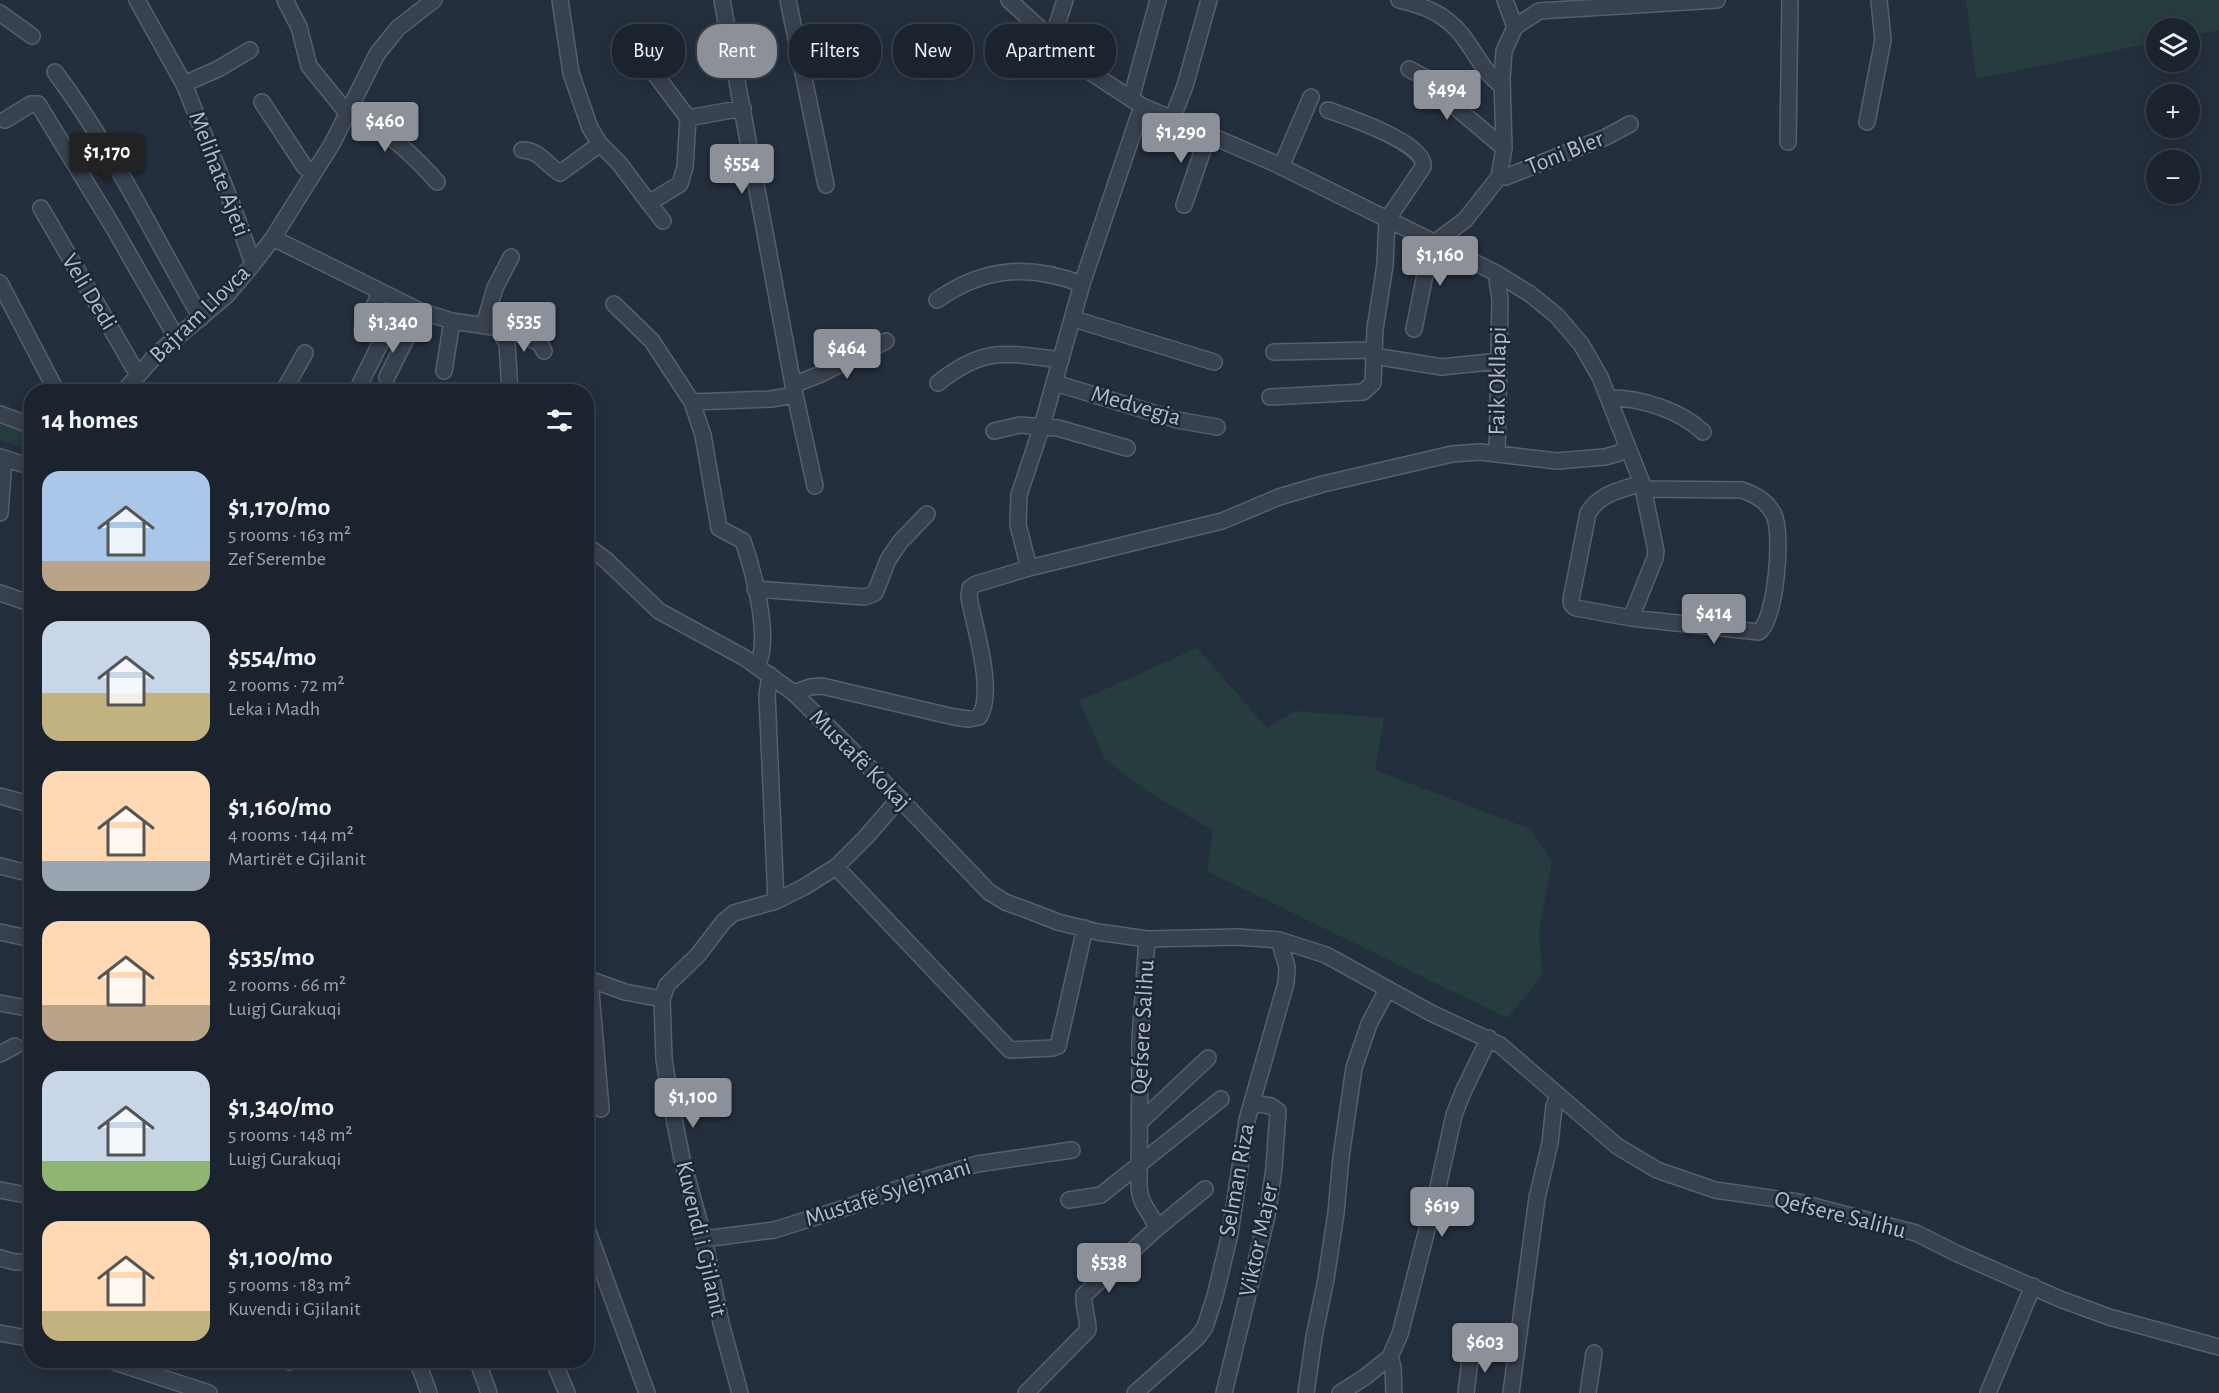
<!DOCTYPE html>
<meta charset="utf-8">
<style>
body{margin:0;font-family:"Alegreya Sans",sans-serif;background:#282f3a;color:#f1f3f6;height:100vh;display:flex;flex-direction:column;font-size:22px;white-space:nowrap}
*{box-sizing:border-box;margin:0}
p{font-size:20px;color:#a0a4aa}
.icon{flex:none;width:33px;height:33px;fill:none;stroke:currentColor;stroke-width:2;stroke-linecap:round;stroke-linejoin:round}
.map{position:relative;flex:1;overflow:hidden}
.side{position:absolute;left:24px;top:384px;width:570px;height:984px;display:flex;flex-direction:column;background:#1b232e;border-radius:24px;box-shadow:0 3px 15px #0003,0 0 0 2px #39404a}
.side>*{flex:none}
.guide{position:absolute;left:612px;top:24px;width:570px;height:54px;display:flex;gap:12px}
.fabs{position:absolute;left:2146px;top:18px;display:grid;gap:12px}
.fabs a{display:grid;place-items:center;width:54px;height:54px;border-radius:50%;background:#1b232e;box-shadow:0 3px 15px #0003,0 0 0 2px #39404a;font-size:30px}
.price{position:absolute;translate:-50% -51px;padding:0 14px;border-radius:6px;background:#8c9099;color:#fff;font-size:20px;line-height:39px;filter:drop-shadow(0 2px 3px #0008)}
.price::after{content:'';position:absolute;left:50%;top:36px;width:18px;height:14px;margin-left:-9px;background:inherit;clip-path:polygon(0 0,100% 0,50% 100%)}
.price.on{background:#222;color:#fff}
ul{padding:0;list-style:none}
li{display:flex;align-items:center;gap:18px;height:150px;padding:0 18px}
li span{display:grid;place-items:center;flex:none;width:168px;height:120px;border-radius:18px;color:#555}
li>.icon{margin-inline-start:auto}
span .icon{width:72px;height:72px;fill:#fffc;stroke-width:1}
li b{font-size:26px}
h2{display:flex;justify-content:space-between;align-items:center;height:72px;padding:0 18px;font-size:26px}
.chip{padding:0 21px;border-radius:24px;background:#1b232e;box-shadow:0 3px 15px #0003,0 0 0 2px #39404a;font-size:21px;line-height:54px}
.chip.on{background:#8c9099;color:#fff}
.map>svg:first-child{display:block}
</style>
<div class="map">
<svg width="2219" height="1393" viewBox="0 0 2219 1393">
<rect width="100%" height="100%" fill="#242f3e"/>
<path fill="#263c3f" d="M1966,0H2219V30L2190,36V28H2157V42L1976,79Z
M0,422L27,433L23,447L0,440Z
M1197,648L1267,728L1295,711L1384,718L1375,770L1530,829L1552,861L1539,930L1542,976L1507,1018L1207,871L1213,831L1144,789L1105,759L1079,701Z"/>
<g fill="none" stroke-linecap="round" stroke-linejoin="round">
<g stroke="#565f6c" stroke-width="18">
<path id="minor" d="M137,0L184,84L233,207L253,264
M285,0L299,27L309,66L348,114
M560,0L571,73L590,128L600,144L619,163L649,203L680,184L685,167L688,118
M788,0L826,185
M1009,0L1081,66L1142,106L1274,163L1496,273L1530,294L1557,316L1581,344L1600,377L1642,483L1656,551L1655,558L1631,618
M1399,0C1424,6 1444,13 1461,34C1475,51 1483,72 1502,86
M1505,0L1515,27
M0,13L32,36
M1052,40L1065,0
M1409,69L1430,80L1459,110L1504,148
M652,70L688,118L743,108
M55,72C112,148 153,235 201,318
M184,84L218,69L250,50
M1131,99L1158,0
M262,102L304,166L313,174
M351,107C382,130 412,152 437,182
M1172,119L1185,86L1209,0
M5,120L31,104H38L112,225L176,337
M1867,122L1883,40L1879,0
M1788,142L1790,0
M522,150C540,150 546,165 560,173L600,144
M1281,167L1311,97
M1499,177H1506L1606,137L1630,124
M649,203L663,221
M1184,205L1208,135
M41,208L138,375
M273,238L420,311L452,321L507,329L540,343L544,351
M1434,243L1465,220L1499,177L1504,148L1502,78L1504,51L1515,27L1539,11L1717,0
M1496,273L1500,299L1497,454
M0,283L57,392
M937,300C984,267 1029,264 1082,284
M614,304L652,341L692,402L771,399L795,395L722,0
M1074,319L1214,362
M484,325L495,288L511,257
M497,328L507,343L510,392
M1414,329L1426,270L1427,239
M362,330L381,292
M1274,352L1373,350
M1374,356L1442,367L1499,361
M444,371L452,321
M387,377L420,311
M938,383C984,346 1006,353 1061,360
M1055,383L1177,420L1217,427
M793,385L821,374L886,341
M123,392L157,354L227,295L253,264L273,238L332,144L377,54L398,28L434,0
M283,392L305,353
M356,392L401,302
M795,395L815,486
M1270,397L1363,392L1373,383L1375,329L1385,265L1387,220L1423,167C1427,143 1347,117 1328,110
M1610,398C1641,398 1680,410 1703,432
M692,402L703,435L719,528L743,541C753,570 772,639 757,666
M0,414L32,426
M994,431L1020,425L1058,428L1127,448
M0,457L32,467
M1642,483C1621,490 1600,493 1588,513L1571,600L1572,605L1576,608L1631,618L1759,632C1776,618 1783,535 1774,515C1767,501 1756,495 1742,490L1643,489
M0,513L4,459
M586,545L606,560L659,611L745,658L794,693L875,773L989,892L1005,902L1027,910L1058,922L1098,932L1147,939L1237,937L1279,940L1326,955L1431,1013L1500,1045L1617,1146L1657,1170L1715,1190L1798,1202L1916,1233L1958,1254L2060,1299L2109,1317L2219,1347
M1029,568L1018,525L1019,495L1042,426L1082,284L1142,106
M755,589L865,597L875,593L888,560L900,542L927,514
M0,593L32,604
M770,675L767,695L776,901
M794,693L810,687L822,686L954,717L969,719L979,717C996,693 974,626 969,597L970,588L976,584L1029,568L1222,521L1279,497L1323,484L1452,454L1480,452L1557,461L1605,457L1619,453L1627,445
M31,727H32
M0,796L32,805
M0,866L32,874
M836,867L1010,1050L1053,1048L1058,1046L1085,928
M0,932L32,939
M586,978L625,992L662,999
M590,980L601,1109
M0,1003L32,1009
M0,1054L15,1046
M1139,1123L1208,1058
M0,1190L32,1196
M1069,1200L1101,1195L1221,1099
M586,1226L647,1393
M1156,1229L1205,1189
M704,1239L774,1230L848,1207L917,1182L977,1164L1072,1150
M0,1258L15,1262H32
M0,1333L32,1339
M1390,1357L1393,1367L1394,1393
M108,1360L209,1393
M288,1360L289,1362
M417,1360L429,1393
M477,1360L489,1393
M553,1360L567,1393
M740,1393L721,1323L704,1239L682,1159L670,1098L664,1059L662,999L667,985L698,955L724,921L734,913L776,901L804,887L836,867L866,837L899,799
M1026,1393L1088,1330C1088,1318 1083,1307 1084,1295L1156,1229C1153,1211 1140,1209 1139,1185L1140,1040L1147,939
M1135,1393L1197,1338L1205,1327L1215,1296L1230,1234L1247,1120L1286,983L1287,967L1279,940
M1224,1393L1267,1216L1274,1168L1278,1111L1271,1106L1253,1103
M1306,1393L1314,1337L1326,1279L1336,1213L1341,1157L1354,1068L1369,1024L1387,990
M1340,1393L1365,1377L1390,1357L1400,1334L1438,1187L1454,1115L1463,1092L1489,1038
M1466,1393L1471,1351
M1511,1393L1537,1198L1550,1143L1554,1106L1558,1095
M1588,1393L1594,1353
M1988,1393L2033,1286"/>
</g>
<use href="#minor" stroke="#38414e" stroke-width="15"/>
</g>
<g text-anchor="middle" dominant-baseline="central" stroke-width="5" stroke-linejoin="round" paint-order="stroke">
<g font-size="24" fill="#b4bcc9" stroke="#1d2633">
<text transform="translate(1565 153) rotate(-22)">Toni Bler</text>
<text transform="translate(219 174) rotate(69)">Melihate Ajeti</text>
<text transform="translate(89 292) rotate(59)">Veli Dedi</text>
<text transform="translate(200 314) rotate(-44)">Bajram Llovca</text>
<text transform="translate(1498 381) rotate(-89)">Faik Okllapi</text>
<text transform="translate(1136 406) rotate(16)">Medvegja</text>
<text transform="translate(860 760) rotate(45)">Mustafë Kokaj</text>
<text transform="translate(1143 1027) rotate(-87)">Qefsere Salihu</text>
<text transform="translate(1237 1180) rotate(-80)">Selman Riza</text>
<text transform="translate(888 1193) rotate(-18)">Mustafë Sylejmani</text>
<text transform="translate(1840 1215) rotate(14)">Qefsere Salihu</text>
<text transform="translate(701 1239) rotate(77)">Kuvendi i Gjilanit</text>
<text transform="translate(1259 1240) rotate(-78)">Viktor Majer</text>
</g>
</g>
</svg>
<div class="fabs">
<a><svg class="icon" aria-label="layers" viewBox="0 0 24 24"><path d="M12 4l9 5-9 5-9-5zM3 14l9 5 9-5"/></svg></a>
<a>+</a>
<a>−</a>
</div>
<b class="price" style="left:1447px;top:121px">$494</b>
<b class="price" style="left:385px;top:153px">$460</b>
<b class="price" style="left:1181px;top:164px">$1,290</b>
<b class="price on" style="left:107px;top:184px">$1,170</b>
<b class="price" style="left:742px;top:195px">$554</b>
<b class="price" style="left:1440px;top:287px">$1,160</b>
<b class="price" style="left:524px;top:353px">$535</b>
<b class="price" style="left:393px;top:354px">$1,340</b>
<b class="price" style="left:847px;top:380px">$464</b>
<b class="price" style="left:1714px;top:645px">$414</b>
<b class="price" style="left:693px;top:1129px">$1,100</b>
<b class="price" style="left:1442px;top:1238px">$619</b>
<b class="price" style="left:1109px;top:1294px">$538</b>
<b class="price" style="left:1485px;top:1374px">$603</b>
<div class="guide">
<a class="chip">Buy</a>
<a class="chip on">Rent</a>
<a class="chip">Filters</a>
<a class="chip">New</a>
<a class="chip">Apartment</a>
</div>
<section class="side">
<h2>14 homes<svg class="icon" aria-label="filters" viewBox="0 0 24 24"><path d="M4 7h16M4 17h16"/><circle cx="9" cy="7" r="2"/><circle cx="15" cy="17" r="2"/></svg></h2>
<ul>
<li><span style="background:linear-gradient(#a9c7e8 75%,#b9a48a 0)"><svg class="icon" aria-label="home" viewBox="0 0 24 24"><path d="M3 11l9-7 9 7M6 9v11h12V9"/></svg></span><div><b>$1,170/mo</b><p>5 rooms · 163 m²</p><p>Zef Serembe</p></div></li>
<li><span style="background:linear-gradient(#c9d6e8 60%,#c2b280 0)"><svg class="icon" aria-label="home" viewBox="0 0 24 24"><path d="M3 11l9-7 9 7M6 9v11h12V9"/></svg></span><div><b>$554/mo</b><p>2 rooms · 72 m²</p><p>Leka i Madh</p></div></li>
<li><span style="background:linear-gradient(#ffd9b3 75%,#9aa5b1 0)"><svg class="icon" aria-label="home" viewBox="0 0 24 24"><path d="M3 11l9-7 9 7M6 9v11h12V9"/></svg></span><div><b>$1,160/mo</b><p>4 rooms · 144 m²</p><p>Martirët e Gjilanit</p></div></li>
<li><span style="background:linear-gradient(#ffd9b3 70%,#b9a48a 0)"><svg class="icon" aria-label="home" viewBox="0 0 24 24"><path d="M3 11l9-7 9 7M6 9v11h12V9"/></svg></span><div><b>$535/mo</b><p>2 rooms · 66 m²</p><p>Luigj Gurakuqi</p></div></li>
<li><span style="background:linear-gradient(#c9d6e8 75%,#8fb573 0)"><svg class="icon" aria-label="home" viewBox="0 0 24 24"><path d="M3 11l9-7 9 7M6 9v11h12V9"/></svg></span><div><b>$1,340/mo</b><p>5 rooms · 148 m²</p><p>Luigj Gurakuqi</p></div></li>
<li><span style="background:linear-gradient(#ffd9b3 75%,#c2b280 0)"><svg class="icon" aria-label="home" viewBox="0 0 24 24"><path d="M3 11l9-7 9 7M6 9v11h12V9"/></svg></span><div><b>$1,100/mo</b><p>5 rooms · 183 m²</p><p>Kuvendi i Gjilanit</p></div></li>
</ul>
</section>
</div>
